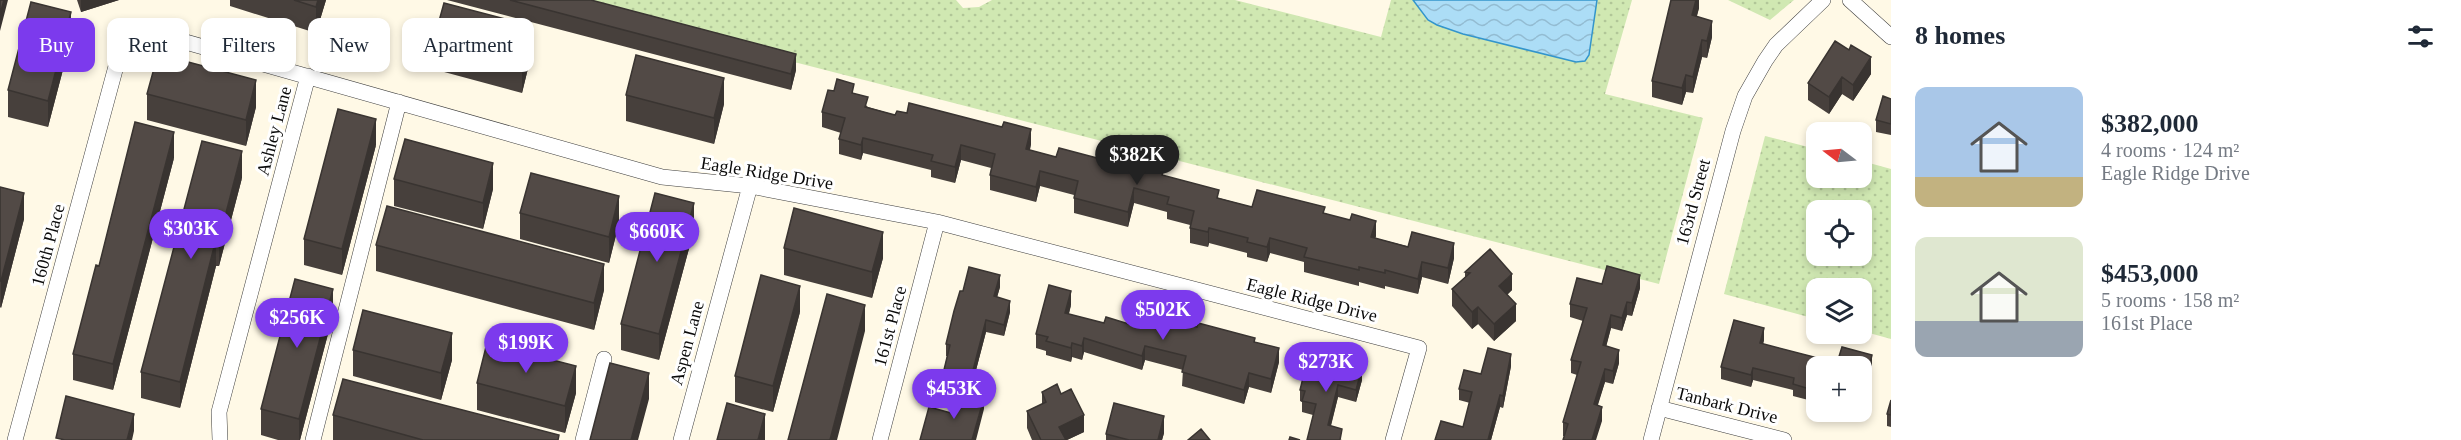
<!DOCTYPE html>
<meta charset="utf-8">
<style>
body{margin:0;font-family:"Times New Roman",serif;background:#f6f6f7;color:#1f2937;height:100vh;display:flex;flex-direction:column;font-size:22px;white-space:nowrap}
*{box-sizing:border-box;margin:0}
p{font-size:20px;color:#747a83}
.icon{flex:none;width:33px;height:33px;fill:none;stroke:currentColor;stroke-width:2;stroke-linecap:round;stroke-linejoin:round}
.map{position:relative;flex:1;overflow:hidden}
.sheet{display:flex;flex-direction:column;background:#fff;width:570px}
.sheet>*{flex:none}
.banner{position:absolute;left:18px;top:18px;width:570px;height:54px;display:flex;gap:12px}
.needle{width:39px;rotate:286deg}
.controls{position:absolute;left:1806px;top:122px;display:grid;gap:12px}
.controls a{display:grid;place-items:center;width:66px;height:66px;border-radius:12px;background:#fff;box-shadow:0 3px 9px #0003;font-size:30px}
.price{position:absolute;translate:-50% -51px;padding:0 14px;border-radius:21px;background:#7c3aed;color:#fff;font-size:20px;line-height:39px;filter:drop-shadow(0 2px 3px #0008)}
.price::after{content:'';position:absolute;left:50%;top:36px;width:18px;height:14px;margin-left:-9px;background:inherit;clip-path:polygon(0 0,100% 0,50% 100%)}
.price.current{background:#222;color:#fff}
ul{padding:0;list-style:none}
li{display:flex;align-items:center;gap:18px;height:150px;padding:0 24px}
li span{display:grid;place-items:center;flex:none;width:168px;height:120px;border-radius:12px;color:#555}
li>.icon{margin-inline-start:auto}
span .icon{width:72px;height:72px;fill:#fffc;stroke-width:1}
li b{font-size:26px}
h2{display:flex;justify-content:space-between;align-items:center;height:72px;padding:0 24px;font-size:26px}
.pill{padding:0 21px;border-radius:12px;background:#fff;box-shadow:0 3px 9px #0003;font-size:21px;line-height:54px}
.pill.current{background:#7c3aed;color:#fff}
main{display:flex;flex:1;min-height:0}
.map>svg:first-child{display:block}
</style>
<main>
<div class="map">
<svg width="1891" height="440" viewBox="0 0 1891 440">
<defs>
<pattern id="grass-dots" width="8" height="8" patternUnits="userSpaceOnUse" patternTransform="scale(1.5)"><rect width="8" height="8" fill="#d0e8b2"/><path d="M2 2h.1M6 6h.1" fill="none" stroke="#b1c698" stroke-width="1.8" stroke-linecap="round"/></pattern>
<pattern id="water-waves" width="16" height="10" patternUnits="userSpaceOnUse" patternTransform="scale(1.5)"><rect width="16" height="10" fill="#acddf6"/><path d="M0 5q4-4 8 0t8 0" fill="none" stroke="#93bcd2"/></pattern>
</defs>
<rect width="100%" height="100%" fill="#fff9e6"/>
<path fill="url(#grass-dots)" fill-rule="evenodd" d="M553,0H956L963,8L979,7L992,0H1235L1381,37L1391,0H1632L1605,94L1703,118L1659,284Z
M1728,0H1794L1770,20Z
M1765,136L1816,149V177H1862V161L1891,169V339L1862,331V288H1816V319L1724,294ZM1816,210H1862V255H1816Z"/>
<path fill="url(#water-waves)" stroke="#3395cc" stroke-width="1.5" d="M1413,0H1597L1589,55L1585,61L1576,62L1463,34L1437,25L1428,20Z"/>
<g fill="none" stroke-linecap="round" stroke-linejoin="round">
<g stroke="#3d3d3d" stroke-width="16">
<path id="minor" d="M1850,0L1891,37
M1659,408L1784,440
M15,440L118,59L141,42L168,37L662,177L750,186L937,222L1419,348L1393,440
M220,440L219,412L308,76
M313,440L399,102
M583,440L604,359
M681,440L750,186
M880,440L937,222
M1651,440L1733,131L1745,96L1765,61L1776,45L1823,0"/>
</g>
<use href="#minor" stroke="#fff" stroke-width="15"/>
</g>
<path fill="#47403c" d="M77,0H119L81,12Z
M230,0H326L316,33L230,6Z
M447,0H591L796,70L791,90Z
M1699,0V8L1697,16L1712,37L1707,58L1702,57L1693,93L1686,92L1682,105L1652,97V81Z
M71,39L48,127L8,117V90Z
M433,43L532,52L522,93L433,69Z
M1849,50L1871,74L1853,101L1842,94L1829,114L1808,100V83Z
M834,91L854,94L868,107L895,115L1031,144L1030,150L1056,157L1164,176L1219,198L1252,207L1325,213L1376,236L1375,238L1454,258L1448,284L1422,277L1418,294L1385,286V289L1359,282V286L1304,272V262L1270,253L1267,262L1247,257V253L1209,243L1208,247L1190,243V225L1167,219V212L1134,203L1128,227L1074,213V195L1040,186L1036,202L990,190V175L991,168L961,160L955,183L931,177V170L863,153L861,160L839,154V139L841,133L822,127V112Z
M147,94L256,107L246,146L147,120Z
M626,95L724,104L714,144L626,121Z
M1891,99V135L1876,132V120Z
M376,145L342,275L304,265V239Z
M174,158L113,390L73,380V354L99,266Z
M242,178L219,266H216L180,408L141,398V372Z
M394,179L493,189L483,229L394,206Z
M0,187L24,219L1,308L0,307Z
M520,213L619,223L609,263L520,239Z
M694,230L659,360L621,350V324Z
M376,245L604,290L594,330L376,271Z
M784,248L883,258L872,298L784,275Z
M1490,249L1512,290L1507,295L1516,321L1494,341L1478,324L1472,329L1452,306V289L1465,277V272Z
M1602,284L1640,288L1632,316L1627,315L1622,331L1611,328L1606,346L1619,363L1613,384L1605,382L1597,406L1602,421L1564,436H1563V422L1577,375L1571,373V360L1583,321L1570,317V304Z
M1000,287L997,297L1010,312L1004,336L986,332L970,393L943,386V374L947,356H946V344L963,291Z
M1071,305L1069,314L1104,323L1132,325L1155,316L1255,342L1279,362L1271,393L1249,387L1244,404L1182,386L1183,370L1145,360L1142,370L1084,352L1082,360L1072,357L1071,362L1046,355V351L1036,348V334Z
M800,312L773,412L735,402V376Z
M333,315L300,440H278L261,435V409Z
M1734,320L1764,328V340L1763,344L1837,363L1842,347L1872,355V367L1862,406V366H1816V402L1793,396V390L1753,380L1751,387L1721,379V367Z
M353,350L452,360L441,400L353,376Z
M1511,366L1503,408L1500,407L1491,440H1435L1463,427L1470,403L1459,400V389L1481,374Z
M1362,380L1356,402L1338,397L1331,426L1342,440L1313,415L1302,412V402L1300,401V390Z
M477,383L576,393L565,433L477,410Z
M1042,392L1061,394L1084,432L1067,440H1032L1027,428V411L1042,404Z
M1891,400V427L1887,426V414Z
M1847,411H1860L1859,415Z
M333,415L559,440H333Z
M1164,433L1162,440H1106V434Z"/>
<path fill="#393431" d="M4,0H8L0,31V14Z
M81,0H119L81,12Z
M318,0H326L316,33V7Z
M1696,0H1699V8L1692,32V15Z
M71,12V39L48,127V101Z
M1712,21V37L1707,58V41Z
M532,26V52L522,93V66Z
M1702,40V57L1693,93V77Z
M796,54V70L791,90V74Z
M1871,57V74L1853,101V85Z
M1686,75V92L1682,105V88Z
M1842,77V94L1829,114V97Z
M724,78V104L714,144V118Z
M256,80V107L246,146V120Z
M376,119V145L342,275V249Z
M1031,129V144L1026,165V149Z
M174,132V158L113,390V364Z
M863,138V153L861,160V145Z
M961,145V160L955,183V167Z
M242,151V178L219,266V240Z
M493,163V189L483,229V203Z
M1040,171V186L1036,202V187Z
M1134,188V203L1128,227V212Z
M24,193V219L1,308V281Z
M619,196V223L609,263V237Z
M694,203V230L659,360V334Z
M1376,221V236L1371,253V237Z
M1209,228V243L1208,247V232Z
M883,232V258L872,298V272Z
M1270,238V253L1267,262V247Z
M216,239V266L180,408V382Z
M1454,243V258L1448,284V268Z
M1422,262V277L1418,294V279Z
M604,264V290L594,330V303Z
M1512,274V290L1499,302V286Z
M1000,275V287L994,308V296Z
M1640,275V288L1632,316V303Z
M800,286V312L773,412V386Z
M333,289V315L300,440H299V419Z
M1071,291V305L1065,327V313Z
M1010,301V312L1004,336V325Z
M1627,302V315L1622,331V318Z
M1516,304V321L1494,341V324Z
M865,305V331L837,440H830Z
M1478,307V324L1472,329V312Z
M1611,315V328L1603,359V345Z
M986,320V332L970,393V382Z
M1764,328V340L1760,355V343Z
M452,333V360L441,400V373Z
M1084,338V352L1082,360V346Z
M1072,343V357L1071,362V348Z
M1145,346V360L1142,370V356Z
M1279,348V362L1271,393V379Z
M1619,350V363L1613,384V371Z
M1511,354V366L1503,408V396Z
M1872,355V367L1862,406V395Z
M576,366V393L565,433V406Z
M1362,368V380L1356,402V390Z
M1753,368V380L1751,387V375Z
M1605,369V382L1594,418V404Z
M649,373V399L638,440H631Z
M1249,373V387L1244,404V390Z
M1338,385V397L1328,436V425Z
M1500,395V407L1491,440H1488Z
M984,398V409L976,440H972Z
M1602,407V421L1596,440H1592Z
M134,414V431L132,440H127Z
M765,414V440H758Z
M1084,415V432L1067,440H1059V427Z
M1164,416V433L1162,440H1158Z"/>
<path fill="#524a46" stroke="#393431" stroke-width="1.5" d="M0,0H4L0,14Z
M294,0H318L316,7Z
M510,0H591L796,54L791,74Z
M1671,0H1696L1692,15L1712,21L1707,41L1702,40L1693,77L1686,75L1682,88L1652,81Z
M31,2L71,12L48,101L8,90Z
M444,3L532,26L522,66L433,43Z
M1835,41L1849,50L1851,45L1871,57L1853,85L1842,77L1829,97L1808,83Z
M158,54L256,80L246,120L147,94Z
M636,55L724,78L714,118L626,95Z
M837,79L854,84L852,93L868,97L865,107L895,115L897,111L907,113L909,103L1002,127L1004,122L1031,129L1026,149L1056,157L1059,148L1116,163L1117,156L1164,168L1162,175L1219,190L1217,198L1252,207L1257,190L1325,207L1323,213L1350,220L1352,214L1376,221L1371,237L1408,247L1412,232L1454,243L1448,268L1422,262L1418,279L1385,270V273L1359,267V270L1304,257L1307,248L1270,238L1267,247L1247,242L1248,238L1209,228L1208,232L1190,228L1194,211L1167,204L1169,197L1134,188L1128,212L1074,198L1078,181L1040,171L1036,187L990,175L995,154L961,145L955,167L931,161L933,155L863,138L861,145L839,139L845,118L822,112L828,90L834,91Z
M1883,96L1891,99V124L1876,120Z
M338,109L376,119L342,249L304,239Z
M135,122L174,132L113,364L73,354L96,265L99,266Z
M405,139L493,163L483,203L394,179Z
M202,141L242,151L219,240L216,239L180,382L141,372Z
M531,173L619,196L609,237L520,213Z
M0,187L24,193L1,281H0Z
M655,193L694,203L659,334L621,324Z
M387,206L604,264L594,303L376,245Z
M794,208L883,232L872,272L784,248Z
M1490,249L1512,274L1499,286L1516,304L1494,324L1478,307L1472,312L1452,289L1470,273L1465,272Z
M1607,266L1640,275L1632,303L1627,302L1622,318L1611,315L1603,345L1619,350L1613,371L1605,369L1594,404L1602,407L1592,440H1563L1568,424L1563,422L1581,362L1571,360L1587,308L1570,304L1577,278L1602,284Z
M969,267L1000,275L994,296L1010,301L1004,325L986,320L970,382L943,374L950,345L946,344L954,311L960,291H963Z
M761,275L800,286L773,386L735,376Z
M295,279L333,289L299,419L261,409Z
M1049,285L1071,291L1065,313L1104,323L1106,317L1132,325L1137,308L1155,313L1154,315L1197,327L1198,323L1255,338L1254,342L1279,348L1271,379L1249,373L1244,390L1182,372L1186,356L1145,346L1142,356L1084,338L1082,346L1072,343L1071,348L1046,341L1048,337L1036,334Z
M827,294L865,305L830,440H788Z
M363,310L452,333L441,373L353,350Z
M1734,320L1764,328L1760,343L1837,363L1842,347L1872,355L1862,395V366H1816V391L1793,384L1794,378L1753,368L1751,375L1721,367Z
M487,343L576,366L565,406L477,383Z
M1488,348L1511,354L1503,396L1500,395L1488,440H1435L1441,421L1463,427L1472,392L1459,389L1464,370L1481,374Z
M1314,355L1362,368L1356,390L1338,385L1328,425L1342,429L1340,440H1307L1316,404L1302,401L1305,391L1300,390L1306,366L1310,368Z
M610,363L649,373L631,440H590Z
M343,379L559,435L558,440H423L333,415Z
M1057,384L1061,394L1071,389L1084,415L1059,427L1066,440H1041L1027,411L1046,402L1042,392Z
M957,390L984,398L972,440H920L929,407L951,413Z
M66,396L134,414L127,440H65L56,438Z
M1891,400V415L1887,414Z
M727,403L765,414L758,440H717Z
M1114,403L1164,416L1158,440H1129L1106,434Z
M1201,429L1210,440H1188Z
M1290,437L1300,440H1289Z"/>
<g text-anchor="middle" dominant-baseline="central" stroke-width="6" stroke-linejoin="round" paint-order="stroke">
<g font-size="18" fill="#0a0a0a" stroke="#fff">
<text transform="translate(274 131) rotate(-75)">Ashley Lane</text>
<text transform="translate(767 173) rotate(9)">Eagle Ridge Drive</text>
<text transform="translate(1693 202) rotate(-75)">163rd Street</text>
<text transform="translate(48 245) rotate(-75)">160th Place</text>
<text transform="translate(1312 300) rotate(14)">Eagle Ridge Drive</text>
<text transform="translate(890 326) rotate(-75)">161st Place</text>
<text transform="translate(687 343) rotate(-75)">Aspen Lane</text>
<text transform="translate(1727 405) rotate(14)">Tanbark Drive</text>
</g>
</g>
</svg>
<div class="controls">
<a><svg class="needle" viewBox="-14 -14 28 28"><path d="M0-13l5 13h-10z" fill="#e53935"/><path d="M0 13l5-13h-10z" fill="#747a83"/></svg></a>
<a><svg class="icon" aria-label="locate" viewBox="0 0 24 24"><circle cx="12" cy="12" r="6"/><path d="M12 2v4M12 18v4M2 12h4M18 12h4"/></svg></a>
<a><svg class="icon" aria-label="layers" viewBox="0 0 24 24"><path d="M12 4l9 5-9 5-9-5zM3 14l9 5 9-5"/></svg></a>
<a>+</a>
</div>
<b class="price current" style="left:1137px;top:186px">$382K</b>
<b class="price" style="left:191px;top:260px">$303K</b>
<b class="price" style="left:657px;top:263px">$660K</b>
<b class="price" style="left:1163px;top:341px">$502K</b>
<b class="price" style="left:297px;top:349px">$256K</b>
<b class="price" style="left:526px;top:374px">$199K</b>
<b class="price" style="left:1326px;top:393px">$273K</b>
<b class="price" style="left:954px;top:420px">$453K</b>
<div class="banner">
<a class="pill current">Buy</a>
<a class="pill">Rent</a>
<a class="pill">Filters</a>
<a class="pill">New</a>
<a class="pill">Apartment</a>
</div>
</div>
<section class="sheet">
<h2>8 homes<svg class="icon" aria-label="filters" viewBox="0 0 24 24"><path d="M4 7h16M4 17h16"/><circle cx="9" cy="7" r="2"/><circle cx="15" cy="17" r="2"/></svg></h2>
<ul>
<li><span style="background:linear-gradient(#a9c7e8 75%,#c2b280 0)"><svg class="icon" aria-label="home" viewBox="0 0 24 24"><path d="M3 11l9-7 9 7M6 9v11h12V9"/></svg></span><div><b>$382,000</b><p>4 rooms · 124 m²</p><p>Eagle Ridge Drive</p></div></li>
<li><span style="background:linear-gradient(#dfe7d0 70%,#9aa5b1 0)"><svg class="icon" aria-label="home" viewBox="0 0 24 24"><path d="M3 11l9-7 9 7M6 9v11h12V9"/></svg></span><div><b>$453,000</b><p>5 rooms · 158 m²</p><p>161st Place</p></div></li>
</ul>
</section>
</main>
